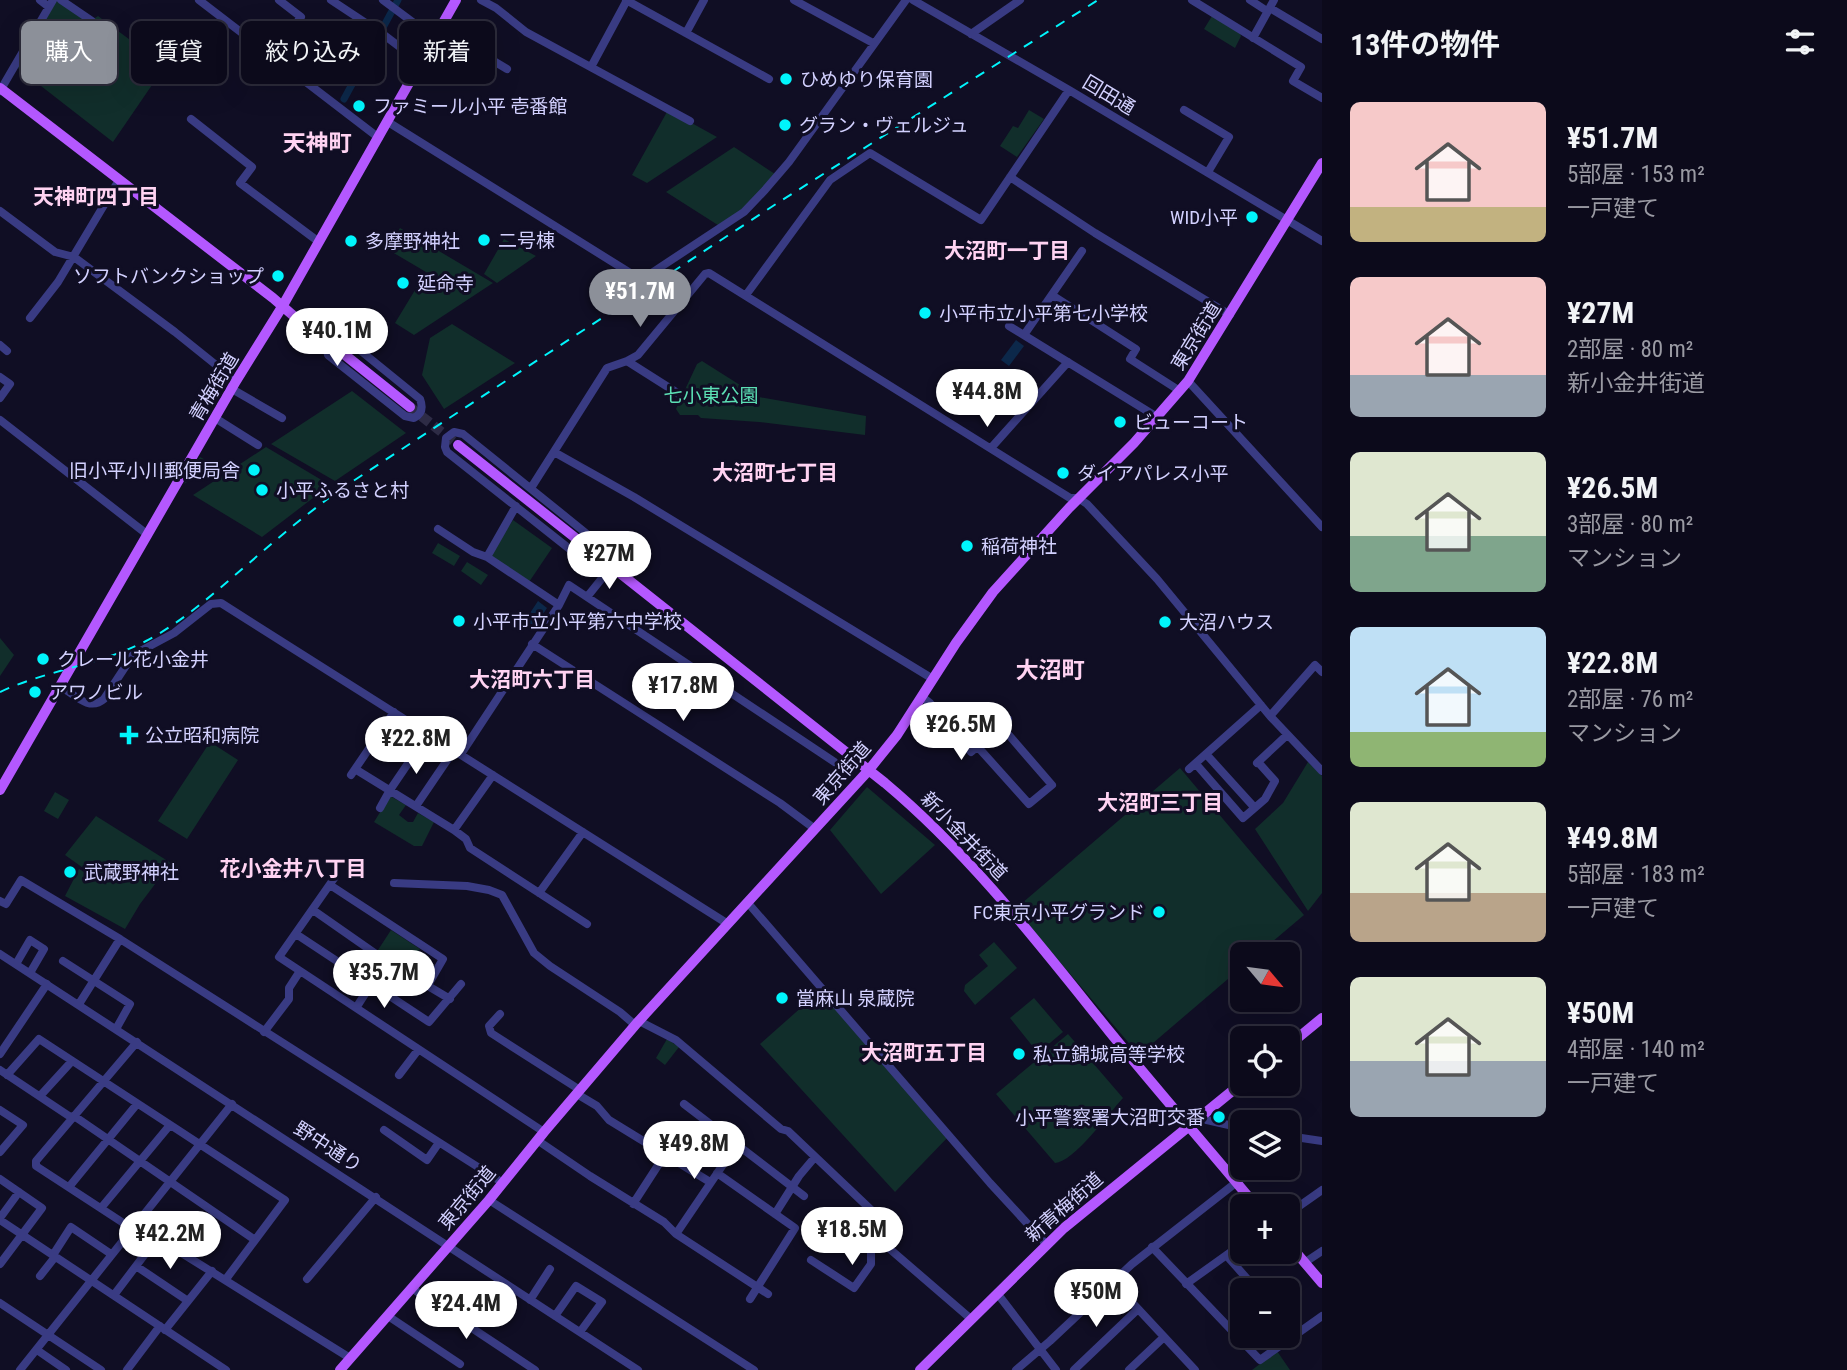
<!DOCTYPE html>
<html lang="ja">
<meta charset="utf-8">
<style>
body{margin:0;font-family:"Roboto Condensed","Noto Sans JP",sans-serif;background:#1a1828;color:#f1f3f6;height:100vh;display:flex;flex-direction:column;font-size:26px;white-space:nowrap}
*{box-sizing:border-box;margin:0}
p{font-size:23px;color:#9a9aa3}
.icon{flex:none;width:38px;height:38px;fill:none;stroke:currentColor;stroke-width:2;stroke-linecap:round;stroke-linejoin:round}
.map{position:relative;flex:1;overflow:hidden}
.details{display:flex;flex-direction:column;background:#0c0a1b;width:525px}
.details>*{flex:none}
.banner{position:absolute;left:21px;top:21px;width:665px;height:63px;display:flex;gap:14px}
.needle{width:46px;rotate:119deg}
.tools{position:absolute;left:1230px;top:942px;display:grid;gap:14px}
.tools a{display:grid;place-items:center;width:70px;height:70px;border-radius:10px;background:#0c0a1b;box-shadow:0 7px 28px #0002,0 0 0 2px #2c2b3a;font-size:35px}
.price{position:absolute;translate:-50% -60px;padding:0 16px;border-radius:24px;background:#fff;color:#222;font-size:23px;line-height:46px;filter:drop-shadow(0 2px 4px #0008)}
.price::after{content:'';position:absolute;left:50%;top:42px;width:21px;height:16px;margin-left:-10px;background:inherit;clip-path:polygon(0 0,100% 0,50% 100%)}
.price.current{background:#8c9099;color:#fff}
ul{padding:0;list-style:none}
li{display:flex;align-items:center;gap:21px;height:175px;padding:0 28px}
li span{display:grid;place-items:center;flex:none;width:196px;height:140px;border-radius:10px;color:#555}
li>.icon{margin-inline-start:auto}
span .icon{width:84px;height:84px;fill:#fffc;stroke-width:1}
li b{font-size:30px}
h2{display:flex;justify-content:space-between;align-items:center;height:84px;padding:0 28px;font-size:30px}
.tag{padding:0 24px;border-radius:10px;background:#0c0a1b;box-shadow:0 7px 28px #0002,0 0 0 2px #2c2b3a;font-size:24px;line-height:63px}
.tag.current{background:#8c9099;color:#fff}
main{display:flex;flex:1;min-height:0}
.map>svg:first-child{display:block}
</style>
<main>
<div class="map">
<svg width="1322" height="1370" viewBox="0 0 1322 1370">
<rect width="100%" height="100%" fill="#100e24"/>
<path fill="#112e2b" d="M53,0H61L92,20L98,16L165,66L113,142L14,65Z
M1212,16L1239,31L1241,36L1235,48L1204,29Z
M668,110L717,137L647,183L632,175Z
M1029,110L1044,119L1017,157L1000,146L1013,126L1018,128Z
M734,147L778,176L765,190L721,227L666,192Z
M400,228L493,283L414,335L395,323L426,272L387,249Z
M504,239L536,256L497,283L484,274Z
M452,324L515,363L444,409L422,375L430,338Z
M702,361L759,397L866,416L865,435L759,422L701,418L698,415H680L676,409L697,364Z
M352,391L406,433L335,481L271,444Z
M266,447L330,485L262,537L193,495Z
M200,457L213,464L184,484Z
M513,520L552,548L529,582L489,556Z
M438,543L460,556L454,566L432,553Z
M467,562L488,575L481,585L461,571Z
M0,638L14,655L0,676Z
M210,742L238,760L187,839L158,821Z
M1308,762L1322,776V893L1308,911L1255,829L1283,803Z
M1180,768L1304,915L1258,954H1242V967L1139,1055L1015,909Z
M867,787L935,845L881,894L830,830Z
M55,792L69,800L58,819L44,811Z
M390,796L406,805L399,815L408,822H413L418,813L434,822L422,846H414L374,822Z
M96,816L171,863L140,904L125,929L65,896L79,869L107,885L65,855Z
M391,930L420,949L407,969L378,950Z
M994,942L1017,968L975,1005L964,991L965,985L988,966L979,955Z
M821,990L949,1136L895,1192L760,1044Z
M1034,998L1063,1032L1038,1053L1010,1018Z
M1068,1034L1123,1098C1109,1113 1074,1162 1055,1163L996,1094Z
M667,1039L679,1047L665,1065L656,1058Z
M1277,1351L1290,1370H1252Z"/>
<path fill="#0c284a" d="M1016,340L1024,346L1009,366L1001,360Z
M538,601L547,608L533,629L524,622Z"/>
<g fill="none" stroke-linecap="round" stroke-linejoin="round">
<path stroke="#0c284a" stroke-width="7" d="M344,99L398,0"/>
<path stroke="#2d2b45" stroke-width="10" stroke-dasharray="10 5" stroke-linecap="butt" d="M410,407L458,445"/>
<path stroke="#393b83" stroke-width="8" d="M40,0L49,7
M61,0L92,21
M199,0L379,138
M331,0L384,35L421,63
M383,0L434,38
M481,0L496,8L526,32L690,121
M626,0L769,79
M794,0L873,43
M913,0L1069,90L1322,241
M1192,0L1301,67L1293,81L1322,98
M1250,0L1267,11
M1270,8L1322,39
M440,29L507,69
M686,33L704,0
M971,34L1020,0
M1253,38L1274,0
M272,56L301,17L279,0
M591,67L627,0
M0,91L53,0
M1184,110L1229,137L1208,172
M191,119L252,167L240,183L319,242
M388,122L680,304
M1010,177L1095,233L1230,315
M0,211L55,252L74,257L175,332L236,381
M641,280L744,212L765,190L789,162L906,0
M746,295L830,180L870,153L981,220L1069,90
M1052,295L1136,349L1130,359L1180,391
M30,318L58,282L119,180
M296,318H317L324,321L420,399C423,407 422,414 414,418L405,416L328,355L325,339
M1009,326L1157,417
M1024,335L1082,251
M0,345L7,351
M627,361L638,355L705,274L709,273L1070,498H1078L1087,504L1157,579L1270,716L1322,771
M0,377L10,384L0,398
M1188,381L1322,527
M232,389L282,418
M215,418L258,445
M0,420L148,535
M991,448L1068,362
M554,452L634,497L933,679
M531,488L607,368L627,361L679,394
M438,529L473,552L487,557L559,605
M593,552L587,534L463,434L454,432L446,438L445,447L447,452L581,558L586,561L606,563
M487,557L516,506
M587,597L611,567
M532,644L780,803L815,829
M60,686C74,694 89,712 104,699L133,655L174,633L211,604L221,603L728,924
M922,697L930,703L971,752L1008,719
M1270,716L1315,665L1322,672
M977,746L1029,804L1052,785L1001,726
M461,754L559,605L569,585L845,769L852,758
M1206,754L1254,807
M1257,763L1287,735
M1196,764L1243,818L1265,799L1275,781L1258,762
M355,769L454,830L466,839L470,848L587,924
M1189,769L1261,705
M351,775L394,712
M416,806L454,750
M380,808L390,790L428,734
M454,830L493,775
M335,877L279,957L544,1132
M394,883L467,886L489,890L502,895L534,953L550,966L620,1012L635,1025
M330,885L443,959L428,985
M539,893L583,832
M0,901L6,904L21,880L120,939L503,1183
M748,903L990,1183L1047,1245
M313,910L386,961L450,999
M296,934L429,1022L461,984
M0,954L638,1370
M63,961L130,1004L116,1029
M16,964L30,940L44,949L30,973
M79,1004L120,939
M356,1008L386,961
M500,1014L489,1026L491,1033L580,1090
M639,1021L676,1040L781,1129L788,1131L887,1225L877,1238L971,1319
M264,1032L289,999V988L300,971
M0,1054L47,984
M0,1070L69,1116L77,1118L255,1240
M7,1075L39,1039L285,1200L226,1279
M399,1075L418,1050
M577,1094L597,1106L609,1120L710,1182
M40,1096L72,1061
M684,1104L804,1196
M0,1110L23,1125L0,1152
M1198,1118L1242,1128
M384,1130L427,1160L438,1144
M1288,1136L1322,1141
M537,1140L590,1176L664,1222L676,1234L768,1294
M717,1173L795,1228L750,1299
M0,1179L42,1208L0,1264
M69,1187L137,1104
M489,1200L754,1370
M633,1204L666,1153
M101,1208L170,1125
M775,1214L799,1176L815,1157
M1288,1214L1322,1190
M0,1218L19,1192
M0,1220L226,1370
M135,1224L350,1358
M131,1228L36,1166V1161L137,1042
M676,1234L737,1144
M1152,1247L1260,1360L1322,1316
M53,1255L71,1227L111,1254
M1227,1256L1257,1290
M811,1260L854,1288L871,1264V1249L877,1238
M1304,1263L1322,1251
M136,1266L188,1301
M40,1276L55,1257
M307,1279L376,1197
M1113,1282L1195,1370
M1186,1284L1242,1244
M413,1289L535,1370
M997,1293L1056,1370
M114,1295L158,1237
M530,1300L550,1269
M0,1303L101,1370
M388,1316L460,1364
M555,1316L576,1286L602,1302L580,1332
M1288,1324L1296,1333
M165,1330L212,1271
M37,1350L66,1370
M20,1370L232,1104
M127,1370L160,1326
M1016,1370L1050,1341L1132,1264L1256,1167
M1074,1370L1138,1309
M1129,1370L1164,1337"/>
<path stroke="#b458ff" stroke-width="10" d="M0,88L273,298L296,318L325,339L410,407
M458,445L885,783C971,855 1039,944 1109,1031C1157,1090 1207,1147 1256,1206
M0,790L236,381L282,307L456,0
M1288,1046L1322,1018
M1288,1243L1322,1283
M340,1370L489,1200L544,1132L637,1023L868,771L897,735L956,643L993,592L1069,508L1134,443L1188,381L1322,163
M920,1370L1064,1228L1242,1083"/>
<path stroke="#00f5fc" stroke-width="2" stroke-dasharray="10 9" stroke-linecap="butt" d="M0,692C47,670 100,665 146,641C184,621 215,592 248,564C279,537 310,511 344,487L776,204L1098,0"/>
</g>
<g fill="#00f5fc" stroke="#100e24" stroke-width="2.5">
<circle cx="786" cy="79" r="7"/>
<circle cx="359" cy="106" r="7"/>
<circle cx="785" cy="125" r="7"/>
<circle cx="1252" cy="217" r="7"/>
<circle cx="484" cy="240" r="7"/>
<circle cx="351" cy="241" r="7"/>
<circle cx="278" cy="276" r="7"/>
<circle cx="403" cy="283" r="7"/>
<circle cx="925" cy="313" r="7"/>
<circle cx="1120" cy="422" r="7"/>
<circle cx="254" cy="470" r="7"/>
<circle cx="1063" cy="473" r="7"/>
<circle cx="262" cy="490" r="7"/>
<circle cx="967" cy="546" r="7"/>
<circle cx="459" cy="621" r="7"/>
<circle cx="1165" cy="622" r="7"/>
<circle cx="43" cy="659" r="7"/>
<circle cx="35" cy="692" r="7"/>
<path d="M125.5 724.5h7v7h7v7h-7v7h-7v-7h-7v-7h7z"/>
<circle cx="70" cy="872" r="7"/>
<circle cx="1159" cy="912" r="7"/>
<circle cx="782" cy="998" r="7"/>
<circle cx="1019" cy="1054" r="7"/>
<circle cx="1219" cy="1117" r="7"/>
</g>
<g text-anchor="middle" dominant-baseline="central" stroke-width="6" stroke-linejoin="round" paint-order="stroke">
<g font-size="19" fill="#d3d1ff" stroke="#100e24" text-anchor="start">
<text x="800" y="79">ひめゆり保育園</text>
<text x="373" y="106">ファミール小平 壱番館</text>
<text x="799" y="125">グラン・ヴェルジュ</text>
<text x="1238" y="217" text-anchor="end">WID小平</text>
<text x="498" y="240">二号棟</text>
<text x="365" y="241">多摩野神社</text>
<text x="264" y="276" text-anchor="end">ソフトバンクショップ</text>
<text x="417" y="283">延命寺</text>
<text x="939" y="313">小平市立小平第七小学校</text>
<text x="1134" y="422">ビューコート</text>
<text x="240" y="470" text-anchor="end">旧小平小川郵便局舎</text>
<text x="1077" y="473">ダイアパレス小平</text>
<text x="276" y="490">小平ふるさと村</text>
<text x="981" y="546">稲荷神社</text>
<text x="473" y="621">小平市立小平第六中学校</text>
<text x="1179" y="622">大沼ハウス</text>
<text x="57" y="659">クレール花小金井</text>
<text x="49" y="692">アワノビル</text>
<text x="145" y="735">公立昭和病院</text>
<text x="84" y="872">武蔵野神社</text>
<text x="1145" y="912" text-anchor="end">FC東京小平グランド</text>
<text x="796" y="998">當麻山 泉蔵院</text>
<text x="1033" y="1054">私立錦城高等学校</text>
<text x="1205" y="1117" text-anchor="end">小平警察署大沼町交番</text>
</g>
<g font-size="19" fill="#d3d1ff" stroke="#100e24">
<text transform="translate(1109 95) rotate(31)">回田通</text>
<text transform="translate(1196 336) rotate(-58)">東京街道</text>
<text transform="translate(214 387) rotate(-59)">青梅街道</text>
<text transform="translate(842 773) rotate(-49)">東京街道</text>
<text transform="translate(964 836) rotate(46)">新小金井街道</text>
<text transform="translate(328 1147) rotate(33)">野中通り</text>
<text transform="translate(467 1198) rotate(-50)">東京街道</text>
<text transform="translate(1064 1207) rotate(-41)">新青梅街道</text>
</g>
<g font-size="19" fill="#5ce0b5" stroke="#100e24">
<text x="711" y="395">七小東公園</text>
</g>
<g font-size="21" font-weight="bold" fill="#ffd3f2" stroke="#100e24">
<text x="96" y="197">天神町四丁目</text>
<text x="1007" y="251">大沼町一丁目</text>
<text x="775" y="473">大沼町七丁目</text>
<text x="532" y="680">大沼町六丁目</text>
<text x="1160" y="803">大沼町三丁目</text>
<text x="293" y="869">花小金井八丁目</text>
<text x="924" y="1053">大沼町五丁目</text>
</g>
<g font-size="23" font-weight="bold" fill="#ffd3f2" stroke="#100e24">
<text x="317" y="143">天神町</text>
<text x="1050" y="670">大沼町</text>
</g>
</g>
</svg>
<div class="tools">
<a><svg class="needle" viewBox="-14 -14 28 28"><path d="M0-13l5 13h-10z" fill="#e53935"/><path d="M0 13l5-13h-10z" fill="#9a9aa3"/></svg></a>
<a><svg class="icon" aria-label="locate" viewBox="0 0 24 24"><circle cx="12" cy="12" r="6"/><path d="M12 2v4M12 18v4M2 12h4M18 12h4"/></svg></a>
<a><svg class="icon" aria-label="layers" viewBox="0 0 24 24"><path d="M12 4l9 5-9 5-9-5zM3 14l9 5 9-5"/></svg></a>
<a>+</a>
<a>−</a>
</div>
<b class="price current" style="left:640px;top:329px">¥51.7M</b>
<b class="price" style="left:337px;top:368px">¥40.1M</b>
<b class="price" style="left:987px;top:429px">¥44.8M</b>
<b class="price" style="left:609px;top:591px">¥27M</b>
<b class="price" style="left:683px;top:723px">¥17.8M</b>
<b class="price" style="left:961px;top:762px">¥26.5M</b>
<b class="price" style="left:416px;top:776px">¥22.8M</b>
<b class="price" style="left:384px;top:1010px">¥35.7M</b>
<b class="price" style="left:694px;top:1181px">¥49.8M</b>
<b class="price" style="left:852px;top:1267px">¥18.5M</b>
<b class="price" style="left:170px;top:1271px">¥42.2M</b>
<b class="price" style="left:1096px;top:1329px">¥50M</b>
<b class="price" style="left:466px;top:1341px">¥24.4M</b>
<div class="banner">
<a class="tag current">購入</a>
<a class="tag">賃貸</a>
<a class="tag">絞り込み</a>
<a class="tag">新着</a>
</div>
</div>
<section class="details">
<h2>13件の物件<svg class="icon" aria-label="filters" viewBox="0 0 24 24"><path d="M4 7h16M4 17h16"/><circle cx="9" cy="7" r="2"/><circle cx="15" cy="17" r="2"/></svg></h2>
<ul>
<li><span style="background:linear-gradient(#f6c9c9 75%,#c2b280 0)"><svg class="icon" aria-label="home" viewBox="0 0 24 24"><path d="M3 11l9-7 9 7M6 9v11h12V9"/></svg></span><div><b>¥51.7M</b><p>5部屋 · 153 m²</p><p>一戸建て</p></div></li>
<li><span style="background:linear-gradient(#f6c9c9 70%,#9aa5b1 0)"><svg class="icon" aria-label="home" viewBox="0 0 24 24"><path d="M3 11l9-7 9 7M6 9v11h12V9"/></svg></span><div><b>¥27M</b><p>2部屋 · 80 m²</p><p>新小金井街道</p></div></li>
<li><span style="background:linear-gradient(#dfe7d0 60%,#7fa58c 0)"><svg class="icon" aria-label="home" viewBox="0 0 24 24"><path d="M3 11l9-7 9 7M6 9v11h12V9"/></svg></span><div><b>¥26.5M</b><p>3部屋 · 80 m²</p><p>マンション</p></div></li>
<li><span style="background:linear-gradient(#bfe0f5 75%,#8fb573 0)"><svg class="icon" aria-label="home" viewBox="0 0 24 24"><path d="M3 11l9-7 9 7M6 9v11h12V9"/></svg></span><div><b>¥22.8M</b><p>2部屋 · 76 m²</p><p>マンション</p></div></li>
<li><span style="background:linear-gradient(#dfe7d0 65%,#b9a48a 0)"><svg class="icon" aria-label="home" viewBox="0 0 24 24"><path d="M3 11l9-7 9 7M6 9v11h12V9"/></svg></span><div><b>¥49.8M</b><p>5部屋 · 183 m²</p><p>一戸建て</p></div></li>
<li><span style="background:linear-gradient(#dfe7d0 60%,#9aa5b1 0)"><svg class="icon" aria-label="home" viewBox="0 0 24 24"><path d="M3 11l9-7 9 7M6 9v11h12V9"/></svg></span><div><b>¥50M</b><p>4部屋 · 140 m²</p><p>一戸建て</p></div></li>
</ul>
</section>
</main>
